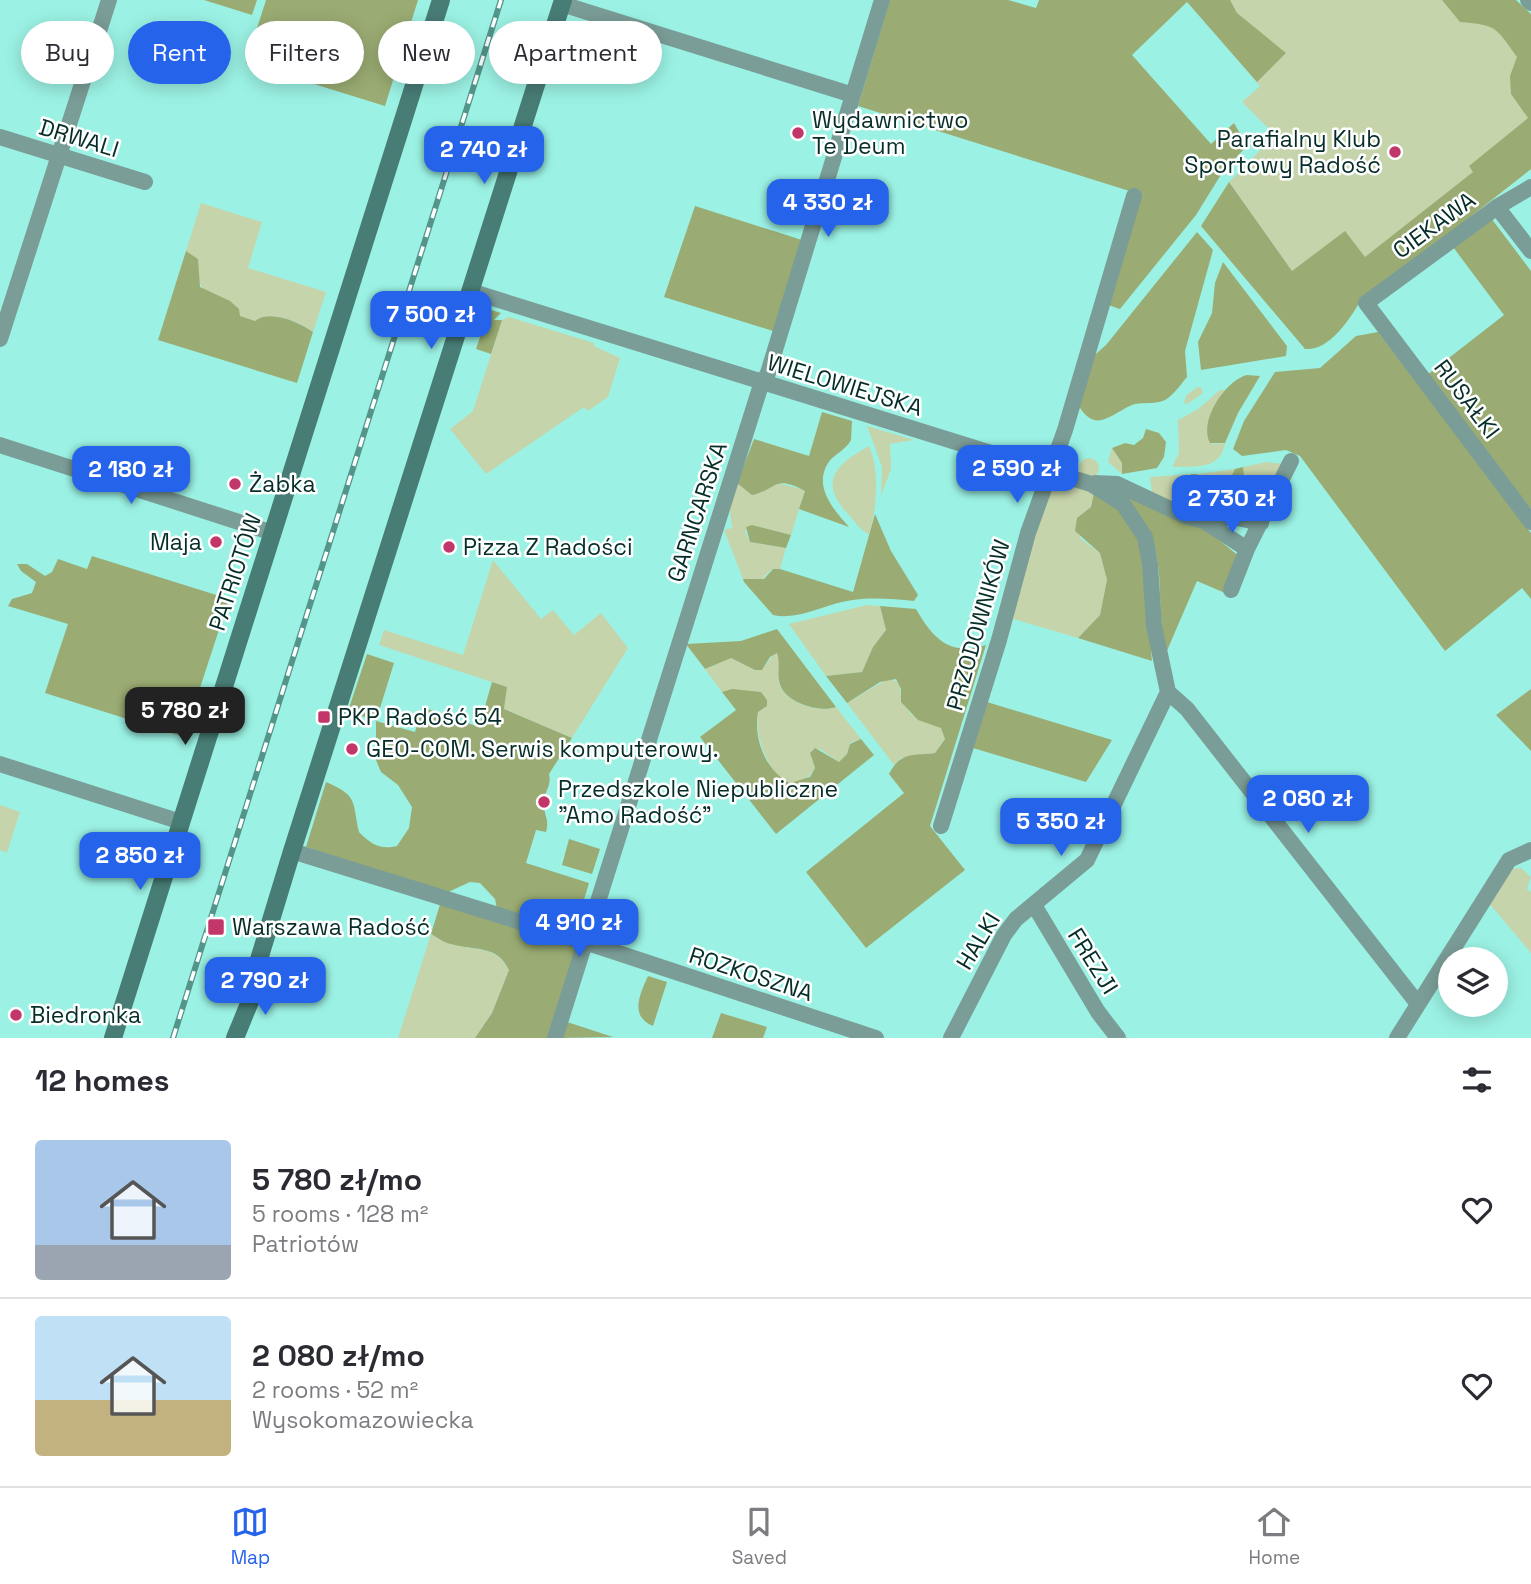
<!DOCTYPE html>
<meta charset="utf-8">
<style>
body{margin:0;font-family:"Space Grotesk",sans-serif;background:#f2f2f3;color:#2b2b33;height:100vh;display:flex;flex-direction:column;font-size:26px;white-space:nowrap}
*{box-sizing:border-box;margin:0}
p{font-size:23px;color:#7c7c81}
.icon{flex:none;width:38px;height:38px;fill:none;stroke:currentColor;stroke-width:2;stroke-linecap:round;stroke-linejoin:round}
.map{position:relative;height:1038px;overflow:hidden}
.details{display:flex;flex-direction:column;background:#fff;flex:1}
.details>*{flex:none}
.hud{position:absolute;left:21px;top:21px;width:700px;height:63px;display:flex;gap:14px}
.fabs{position:absolute;left:1438px;top:947px;display:grid;gap:14px}
.fabs a{display:grid;place-items:center;width:70px;height:70px;border-radius:50%;background:#fff;box-shadow:0 4px 18px #0003;font-size:35px}
.price{position:absolute;translate:-50% -60px;padding:0 16px;border-radius:14px;background:#2563eb;color:#fff;font-size:23px;line-height:46px;filter:drop-shadow(0 2px 4px #0008)}
.price::after{content:'';position:absolute;left:50%;top:42px;width:21px;height:16px;margin-left:-10px;background:inherit;clip-path:polygon(0 0,100% 0,50% 100%)}
.price.on{background:#222;color:#fff}
ul{padding:0;list-style:none}
li{display:flex;align-items:center;gap:21px;height:175px;padding:0 35px}
li+li{border-top:2px solid #e1e1e2}
li span{display:grid;place-items:center;flex:none;width:196px;height:140px;border-radius:7px;color:#555}
li>.icon{margin-inline-start:auto}
span .icon{width:84px;height:84px;fill:#fffc;stroke-width:1}
li b{font-size:30px}
h2{display:flex;justify-content:space-between;align-items:center;height:84px;padding:0 35px;font-size:30px}
.pill{padding:0 24px;border-radius:32px;background:#fff;box-shadow:0 4px 18px #0003;font-size:24px;line-height:63px}
.pill.on{background:#2563eb;color:#fff}
.tab-bar{display:flex;justify-content:space-around;align-items:center;height:98px;border-top:2px solid #e1e1e2;background:#fff;font-size:19px;color:#7c7c81}
.tab-bar a{display:grid;justify-items:center;gap:4px}
.tab-bar .on{color:#2563eb}
.map>svg:first-child{display:block}
</style>
<div class="map">
<svg width="1531" height="1038" viewBox="0 0 1531 1038">
<rect width="100%" height="100%" fill="#9bf2e4"/>
<path fill="#c6d4ab" d="M1186,0H1501L1531,36V169L1369,297L1292,271L1229,182L1275,135L1242,102L1260,86Z
M201,203L262,222L248,268L326,292L313,332C300,322 270,309 255,321L240,316L203,290L186,251Z
M509,317L594,343V346L620,358L608,397L588,411L584,407L486,474L450,429L473,411L502,320Z
M1197,387L1202,388V394L1187,404L1184,403L1186,396Z
M1220,390H1225L1212,412L1213,444L1225,443C1221,471 1193,466 1172,467L1179,453L1178,420L1198,409Z
M867,426L914,440L890,444L891,469L881,496L882,467Z
M869,446C880,469 877,509 869,534C861,531 856,523 850,516C817,482 835,465 869,446Z
M1112,448L1122,463V474L1108,462Z
M1079 468a10 10 0 1 1 20 0a10 10 0 1 1-20 0Z
M1266,462L1284,464L1261,515L1204,514L1214,503L1229,498L1244,482L1243,467Z
M1235,469L1232,475L1222,478L1208,492L1200,490L1202,482L1197,474Z
M1191,474L1190,496L1183,511L1152,492L1150,477Z
M1050,479L1094,493L1091,507L1082,514L1080,538L1100,553L1107,580L1102,607L1100,615L1078,638L1010,618Z
M737,483L758,494L778,483L805,490L791,535L752,525L745,531L750,542L786,548L780,569H772L760,581L743,579L724,530L732,528L729,504Z
M493,560L541,619L553,610L574,635L601,613L628,648L572,738L504,709L507,687L379,645L384,630L463,655Z
M867,605L880,606L886,630L873,647L862,672L826,676L789,624Z
M775,652C785,661 775,676 781,688C790,704 820,713 836,707L861,739L850,743L847,754L839,762L820,749L812,750L810,754L815,768C785,816 752,743 758,712L767,706L754,691L722,692L705,669L731,658L755,670H762Z
M889,678L899,683L902,702L912,715L941,728L945,738L935,753L901,758L894,765L847,703Z
M0,805L20,812L7,853L0,850Z
M1521,868L1531,877L1527,889L1531,892V953L1488,902L1508,869Z
M431,934C437,937 445,943 451,944C474,951 497,945 509,970L492,1013L475,1038H398Z"/>
<path fill="#9aac73" d="M204,0H257L252,15Z
M266,0H418L385,106L246,63Z
M890,0H1008L1036,8L1039,0H1230L1237,13L1286,53L1257,82L1187,2L1132,55L1211,144L1234,123L1242,137L1244,149L1222,173L1196,215L1120,309L1105,304L1139,194L858,106Z
M1442,0H1516L1531,14V169L1358,305C1347,323 1328,351 1305,349L1201,226L1229,182L1292,271L1345,231L1365,257L1473,172L1469,166L1528,118L1511,94L1510,76L1517,57C1496,28 1498,25 1460,22Z
M695,206L802,240L773,331L664,297Z
M1491,218L1531,271V509L1427,375L1504,315L1453,247Z
M1197,232L1213,250L1185,351L1187,377C1180,385 1171,400 1159,402C1150,404 1140,402 1132,405C1109,415 1095,435 1077,403L1088,361L1106,345Z
M186,251L198,259L200,287L230,301L239,309L240,316L255,321C270,309 299,322 313,332L297,383L158,340Z
M1223,262L1287,346L1286,356L1201,370L1198,342L1212,313L1215,283Z
M478,306L501,313L494,320H502L491,354L476,349L481,334Z
M1378,332L1531,533V599L1522,588L1445,651L1300,456L1286,450L1242,456L1233,449L1244,421L1275,372L1320,368L1356,336Z
M1247,375L1260,376L1238,413L1225,443H1210C1198,421 1226,380 1247,375Z
M822,412L852,421L851,440C846,450 834,454 828,463C813,487 834,510 849,527L799,509L805,491C773,474 777,490 752,495L737,483L754,439L809,456Z
M1146,429L1159,433L1166,442L1164,457L1157,468L1122,474V463L1112,448L1125,443L1134,445L1143,438Z
M1243,467C1249,505 1220,492 1204,514L1183,511L1190,496L1191,474H1197L1202,482L1201,490L1208,492L1222,478L1232,475L1235,469Z
M1109,485L1203,527L1240,557L1225,593L1197,581L1166,653C1151,573 1178,547 1109,485Z
M1094,493C1110,498 1131,514 1137,531C1150,571 1148,619 1152,661L1078,638L1100,615L1107,580L1100,553L1075,531L1077,518L1091,507Z
M875,514L891,551L918,595L914,601C893,599 874,597 853,600C826,603 800,621 773,615L744,582L743,579H764L773,569H780L853,592Z
M752,525L791,535L786,548L750,542L746,527Z
M92,556L229,599L184,737L45,693L68,624L8,606L12,599L32,593L36,582L21,571L17,564H27L45,576L52,572L58,559L87,569Z
M880,606L916,609C934,640 950,656 986,645L930,826L965,870L866,948L806,872L904,793L889,774C901,751 913,756 935,753L945,739L941,728L918,720L901,702V689L896,679L880,682L847,703L826,676L862,672L873,647L886,630Z
M777,629L836,707C820,713 788,703 781,687C776,676 781,664 777,653L770,657L762,670H755L731,658L705,669L686,644L741,641Z
M367,654L394,663L376,721L415,732L422,707L479,727L492,682L507,687L504,709L572,738L549,774C552,786 544,791 544,803C543,814 550,819 546,832L536,830L526,863L589,883L574,933L497,909L495,899L480,883L470,882L446,893L306,847L326,782C359,796 352,802 359,832C371,844 380,850 397,846L409,828L412,807L398,785L381,772L376,760V721L348,711Z
M732,689L761,692L767,700V706L758,712C753,739 766,771 790,783L810,777L815,768L810,753L815,748L839,762L847,754L850,744L861,739L874,755L776,834L700,737L736,710L722,692Z
M1531,689V751L1496,715Z
M987,702L1112,740L1086,782L973,748Z
M569,839L600,849L592,874L562,865Z
M441,901L567,941L579,949L549,1038H475L492,1013L509,970C497,944 474,951 451,944C444,943 437,937 431,934Z
M648,976L667,982L653,1026C629,1016 640,994 648,976Z
M721,1013L767,1027L763,1038H712Z
M564,1021L613,1037L559,1038Z"/>
<g fill="none" stroke-linecap="round" stroke-linejoin="round">
<path stroke="#7b9d97" stroke-width="16" d="M1528,0L1531,3
M562,4L853,95
M0,137L145,182
M1531,187L1497,207L1366,303L1531,522
M1497,207L1531,251
M470,291L1091,484L1123,504L1145,537L1150,564L1154,626L1168,692L1087,860L1016,919L1004,935L951,1038
M0,339L109,0
M0,445L273,533
M1095,483L1117,484L1185,516L1204,521L1247,549
M1204,521L1233,517L1261,523
M1231,590L1247,549L1291,461
M1168,692L1187,709L1418,1004
M0,764L181,822
M941,826L999,640L1028,533L1065,430L1134,196
M292,851L585,942L876,1038
M1034,905L1098,1012L1118,1038
M555,1038L760,388L768,373L882,0
M1397,1038L1509,860L1531,850"/>
<path stroke="#487d75" stroke-width="18" d="M113,1038L441,0
M235,1038L251,999L250,989L292,851L563,0"/>
<g stroke="#54948a" stroke-width="6">
<path id="rail" d="M173,1038L501,0"/>
</g>
<use href="#rail" stroke="#fff" stroke-width="3.5" stroke-dasharray="10" stroke-linecap="butt"/>
</g>
<g fill="#c23669" stroke="#fff" stroke-width="2.5">
<circle cx="798" cy="133" r="7"/>
<circle cx="1395" cy="152" r="7"/>
<circle cx="235" cy="484" r="7"/>
<circle cx="216" cy="542" r="7"/>
<circle cx="449" cy="547" r="7"/>
<rect x="317" y="710" width="14" height="14" rx="3.5"/>
<circle cx="352" cy="749" r="7"/>
<circle cx="544" cy="802" r="7"/>
<rect x="207" y="918" width="18" height="18" rx="3.5"/>
<circle cx="16" cy="1015" r="7"/>
</g>
<g text-anchor="middle" dominant-baseline="central" stroke-width="5" stroke-linejoin="round" paint-order="stroke">
<g font-size="23" fill="#062e29" stroke="#fff" text-anchor="start">
<text x="812" y="120">Wydawnictwo<tspan x="812" dy="26">Te Deum</tspan></text>
<text x="1381" y="139" text-anchor="end">Parafialny Klub<tspan x="1381" dy="26">Sportowy Radość</tspan></text>
<text x="249" y="484">Żabka</text>
<text x="202" y="542" text-anchor="end">Maja</text>
<text x="463" y="547">Pizza Z Radości</text>
<text x="338" y="717">PKP Radość 54</text>
<text x="366" y="749">GEO-COM. Serwis komputerowy.</text>
<text x="558" y="789">Przedszkole Niepubliczne<tspan x="558" dy="26">"Amo Radość"</tspan></text>
<text x="232" y="927">Warszawa Radość</text>
<text x="30" y="1015">Biedronka</text>
</g>
<g font-size="23" fill="#062e29" stroke="#fff">
<text transform="translate(79 138) rotate(17)">DRWALI</text>
<text transform="translate(1434 225) rotate(-36)">CIEKAWA</text>
<text transform="translate(845 385) rotate(17)">WIELOWIEJSKA</text>
<text transform="translate(1467 399) rotate(53)">RUSAŁKI</text>
<text transform="translate(697 512) rotate(-72)">GARNCARSKA</text>
<text transform="translate(235 572) rotate(-72)">PATRIOTÓW</text>
<text transform="translate(978 625) rotate(-74)">PRZODOWNIKÓW</text>
<text transform="translate(978 941) rotate(-59)">HALKI</text>
<text transform="translate(1093 961) rotate(58)">FREZJI</text>
<text transform="translate(751 974) rotate(18)">ROZKOSZNA</text>
</g>
</g>
</svg>
<div class="fabs">
<a><svg class="icon" aria-label="layers" viewBox="0 0 24 24"><path d="M12 4l9 5-9 5-9-5zM3 14l9 5 9-5"/></svg></a>
</div>
<b class="price" style="left:484px;top:186px">2 740 zł</b>
<b class="price" style="left:828px;top:239px">4 330 zł</b>
<b class="price" style="left:431px;top:351px">7 500 zł</b>
<b class="price" style="left:1017px;top:505px">2 590 zł</b>
<b class="price" style="left:131px;top:506px">2 180 zł</b>
<b class="price" style="left:1232px;top:535px">2 730 zł</b>
<b class="price on" style="left:185px;top:747px">5 780 zł</b>
<b class="price" style="left:1308px;top:835px">2 080 zł</b>
<b class="price" style="left:1061px;top:858px">5 350 zł</b>
<b class="price" style="left:140px;top:892px">2 850 zł</b>
<b class="price" style="left:579px;top:959px">4 910 zł</b>
<b class="price" style="left:265px;top:1017px">2 790 zł</b>
<div class="hud">
<a class="pill">Buy</a>
<a class="pill on">Rent</a>
<a class="pill">Filters</a>
<a class="pill">New</a>
<a class="pill">Apartment</a>
</div>
</div>
<section class="details">
<h2>12 homes<svg class="icon" aria-label="filters" viewBox="0 0 24 24"><path d="M4 7h16M4 17h16"/><circle cx="9" cy="7" r="2"/><circle cx="15" cy="17" r="2"/></svg></h2>
<ul>
<li><span style="background:linear-gradient(#a9c7e8 75%,#9aa5b1 0)"><svg class="icon" aria-label="home" viewBox="0 0 24 24"><path d="M3 11l9-7 9 7M6 9v11h12V9"/></svg></span><div><b>5 780 zł/mo</b><p>5 rooms · 128 m²</p><p>Patriotów</p></div><svg class="icon" aria-label="heart" viewBox="0 0 24 24"><path d="M12 20l-8-8c-3-5 5-10 8-4 3-6 11-1 8 4z"/></svg></li>
<li><span style="background:linear-gradient(#bfe0f5 60%,#c2b280 0)"><svg class="icon" aria-label="home" viewBox="0 0 24 24"><path d="M3 11l9-7 9 7M6 9v11h12V9"/></svg></span><div><b>2 080 zł/mo</b><p>2 rooms · 52 m²</p><p>Wysokomazowiecka</p></div><svg class="icon" aria-label="heart" viewBox="0 0 24 24"><path d="M12 20l-8-8c-3-5 5-10 8-4 3-6 11-1 8 4z"/></svg></li>
</ul>
</section>
<nav class="tab-bar">
<a class="on"><svg class="icon" aria-label="map" viewBox="0 0 24 24"><path d="M3 6l6-2 6 2 6-2v14l-6 2-6-2-6 2zM9 4v14M15 6v14"/></svg>Map</a>
<a><svg class="icon" aria-label="saved" viewBox="0 0 24 24"><path d="M7 4h10v16l-5-4-5 4z"/></svg>Saved</a>
<a><svg class="icon" aria-label="home" viewBox="0 0 24 24"><path d="M3 11l9-7 9 7M6 9v11h12V9"/></svg>Home</a>
</nav>
